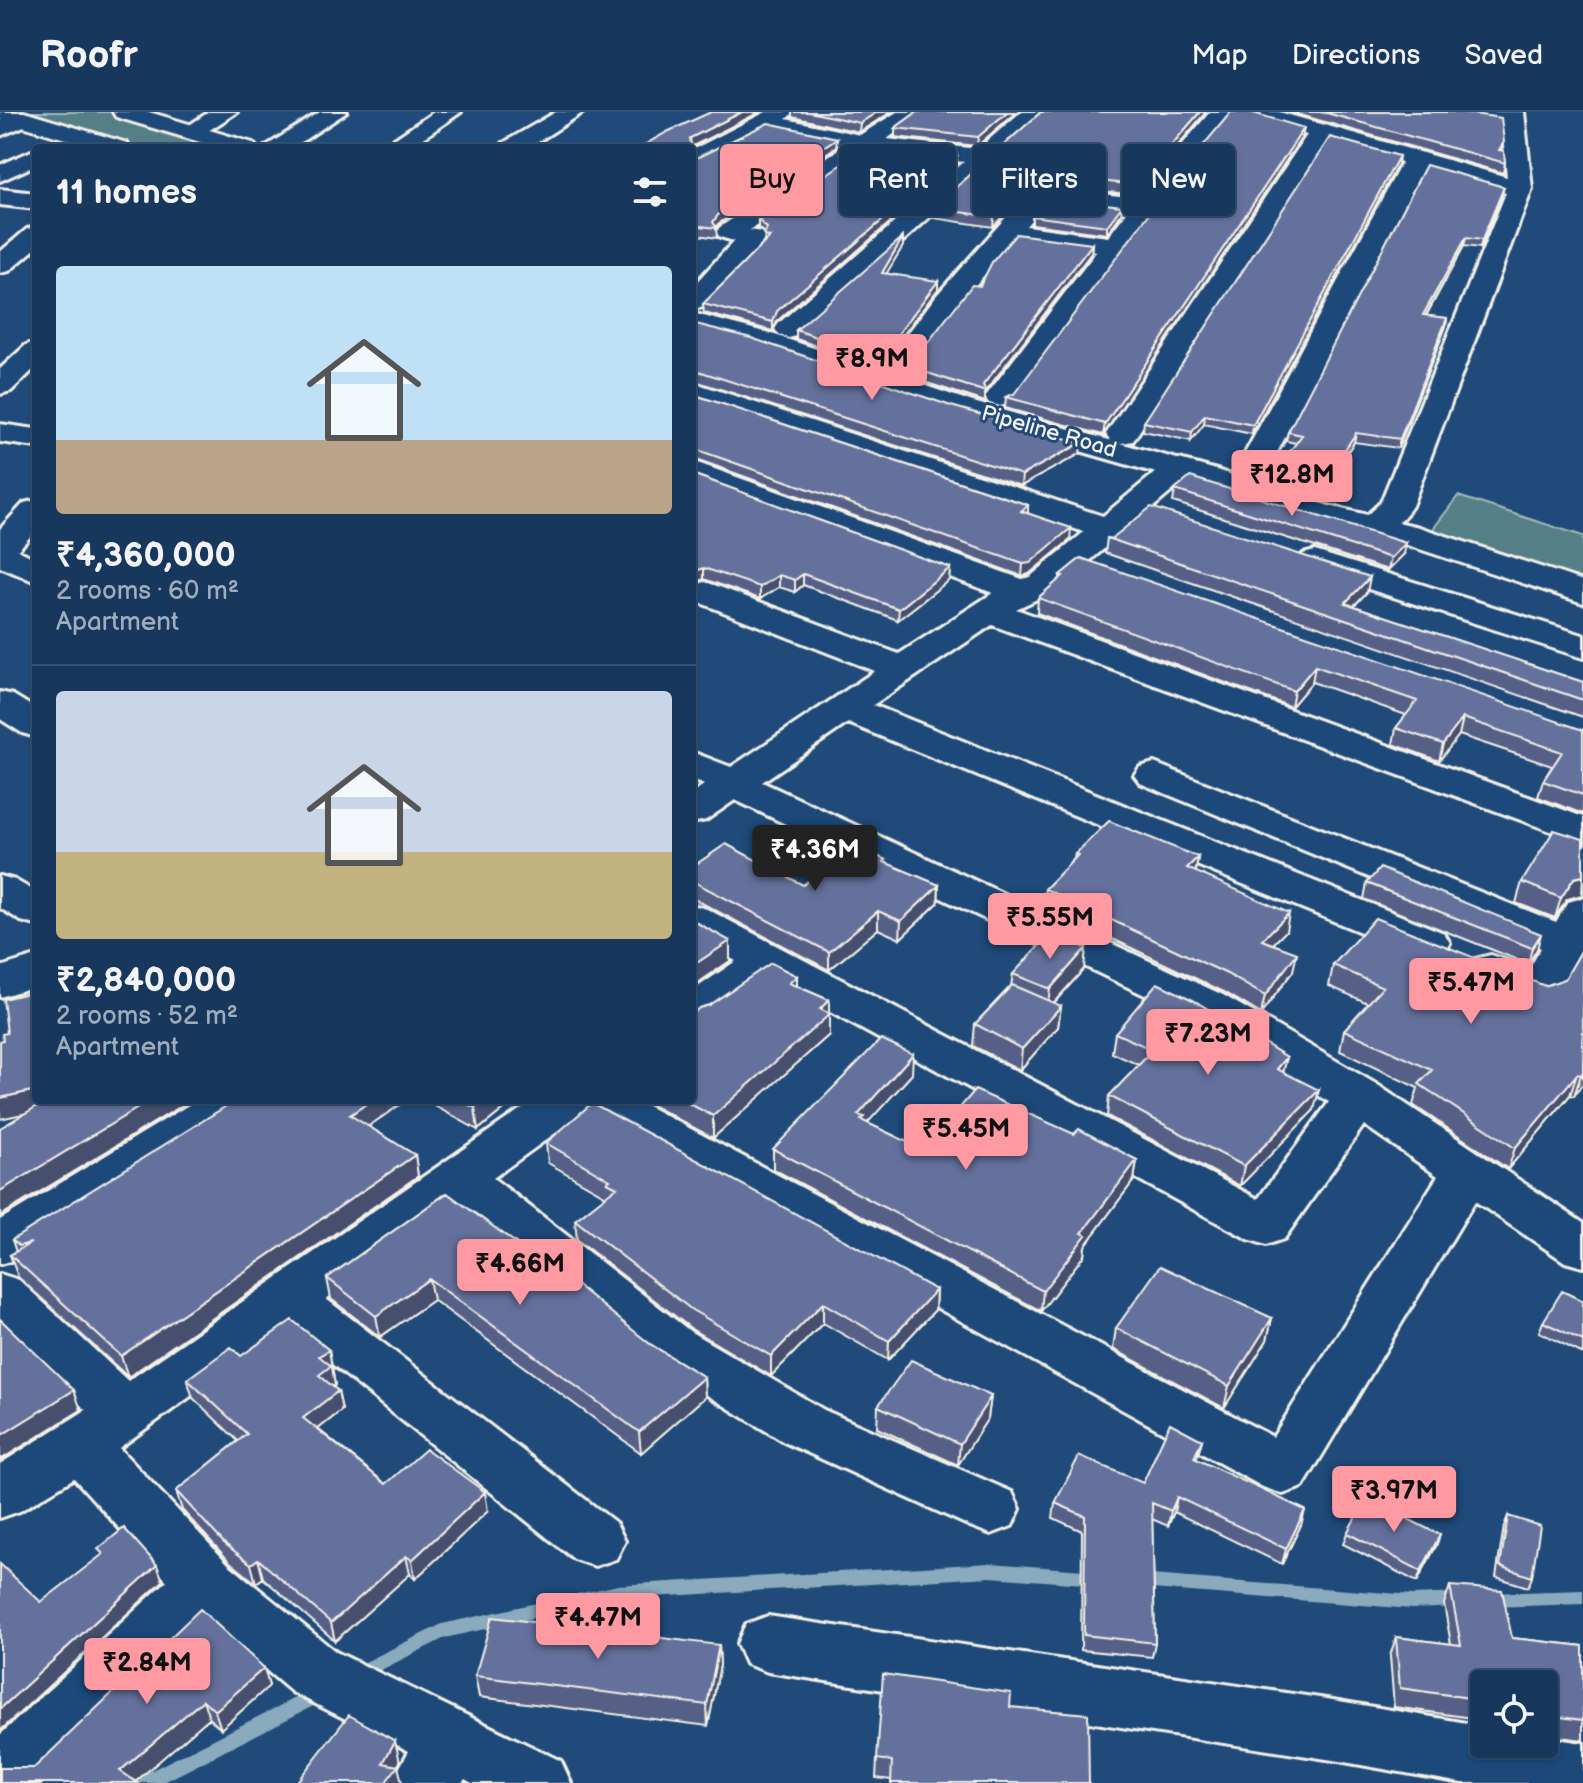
<!DOCTYPE html>
<meta charset="utf-8">
<style>
body{margin:0;font-family:"Balsamiq Sans",sans-serif;background:#203f62;color:#f1f3f6;height:100vh;display:flex;flex-direction:column;font-size:30px;white-space:nowrap}
*{box-sizing:border-box;margin:0}
p{font-size:26px;color:#9eacbb}
.icon{flex:none;width:44px;height:44px;fill:none;stroke:currentColor;stroke-width:2;stroke-linecap:round;stroke-linejoin:round}
.map{position:relative;flex:1;overflow:hidden}
.sheet{position:absolute;left:32px;top:32px;width:664px;height:960px;display:flex;flex-direction:column;background:#17385c;border-radius:8px;box-shadow:0 2px 6px #0004,0 0 0 2px #365272}
.sheet>*{flex:none}
.banner{position:absolute;left:720px;top:32px;width:742px;height:72px;display:flex;gap:16px}
.buttons{position:absolute;left:1470px;top:1558px;display:grid;gap:16px}
.buttons a{display:grid;place-items:center;width:88px;height:88px;border-radius:8px;background:#17385c;box-shadow:0 2px 6px #0004,0 0 0 2px #365272;font-size:40px}
.price{position:absolute;translate:-50% -68px;padding:0 18px;border-radius:8px;background:#ff9aa2;color:#111;font-size:26px;line-height:52px;filter:drop-shadow(0 2px 4px #0008)}
.price::after{content:'';position:absolute;left:50%;top:48px;width:24px;height:18px;margin-left:-12px;background:inherit;clip-path:polygon(0 0,100% 0,50% 100%)}
.price.selected{background:#222;color:#fff}
ul{padding:0;list-style:none}
li{display:grid;align-content:center;gap:16px;height:424px;padding:0 24px}
li+li{border-top:2px solid #365272}
li span{display:grid;place-items:center;height:248px;border-radius:8px;color:#555}
li>.icon{margin-inline-start:auto}
span .icon{width:144px;height:144px;fill:#fffc;stroke-width:1}
li b{font-size:34px}
h2{display:flex;justify-content:space-between;align-items:center;height:96px;padding:0 24px;font-size:34px}
.chip{padding:0 28px;border-radius:8px;background:#17385c;box-shadow:0 2px 6px #0004,0 0 0 2px #365272;font-size:28px;line-height:72px}
.chip.selected{background:#ff9aa2;color:#111}
header{display:flex;align-items:center;gap:48px;box-sizing:border-box;height:112px;padding:0 40px;background:#17385c;border-bottom:2px solid #365272}
header strong{font-size:38px}
nav{display:flex;gap:44px;margin-inline-start:auto;font-size:28px}
.map>svg:first-child{display:block}
</style>
<header>
<strong>Roofr</strong>
<nav><a>Map</a><a>Directions</a><a>Saved</a></nav>
</header>
<div class="map">
<svg width="1583" height="1671" viewBox="0 0 1583 1671">
<rect width="100%" height="100%" fill="#1f4a7a"/>
<filter id="ink" filterUnits="userSpaceOnUse"><feTurbulence type="fractalNoise" baseFrequency=".0125" numOctaves="2"/><feDisplacementMap in="SourceGraphic" scale="16" xChannelSelector="R" yChannelSelector="G"/><feConvolveMatrix kernelMatrix="1 2 1 2 8 2 1 2 1" color-interpolation-filters="sRGB"/></filter>
<g filter="url(#ink)">
<path fill="#557f86" stroke="#a4b8b7" stroke-width="2" d="M13,0H112L233,36H129Z
M1458,384L1583,424V481L1430,421Z"/>
<g fill="none" stroke-linecap="round" stroke-linejoin="round">
<path fill="#8aaabd" fill-rule="evenodd" d="M990,1451L1097,1459L1103,1461L1105,1466L1103,1471L1097,1473L990,1465L618,1487L445,1526L355,1571L349,1568L346,1563L349,1558L442,1512L618,1473Z
M1139,1462L1413,1483L1460,1481L1466,1483L1468,1488L1466,1493L1460,1495L1413,1497L1139,1476L1133,1474L1131,1469L1133,1464Z
M1583,1478V1492L1490,1495L1484,1493L1482,1488L1484,1483L1490,1481Z
M321,1573L327,1575L330,1581L327,1587L162,1671H135L138,1665Z"/>
<g stroke="#f4f1e8" stroke-width="6">
<path id="minor" d="M21,0L29,2L33,7L29,12L0,24V8Z
M209,0H237L199,25H183L179,20Z
M320,0H347L292,36H263Z
M434,0H461L409,36H381Z
M766,0H794L786,7L860,23L897,0H924L887,27L978,37L1021,0H1046L799,223L789,226L779,223L775,217L779,211L964,50L868,39L750,118L761,120L765,126L761,132L704,195L692,197V175L734,129L720,125L716,120L720,115L844,34L768,17L692,55V38Z
M1210,0H1233L1173,74L1011,291L1000,294L989,291L985,285L1097,139L1014,128L956,196L910,258L900,261L890,258L885,252L936,184L1031,77L1040,75L1137,86ZM1046,90L1127,100L1108,125L1026,114Z
M1243,0H1279L1507,65L1502,12L1452,5L1449,0H1524L1532,77L1412,394C1400,412 1381,429 1358,423L1353,416L1381,390L1506,81L1423,57L1267,360L1262,367L1251,370L1240,367L1235,360L1402,50L1327,29L1133,329L1122,331L1111,329L1106,322L1307,23L1246,5Z
M36,37V53L0,69V53Z
M36,115V136L9,159L0,161V140L27,117Z
M36,230V255L11,279L0,282V257L26,233Z
M692,270L1103,404L1168,350L1179,347L1190,350L1195,357L1190,364L1054,479L1016,497L1583,705V731L992,513L873,593L1444,821L1450,831L1444,841L1428,845L1412,841L848,611L762,670L1223,883L1376,972L1583,1111V1155L1565,1150L1475,1089L1303,1375L1283,1382L1263,1375L583,1001L493,1066L691,1220L824,1298L1012,1380L1020,1397L1012,1414L991,1422L970,1414L784,1330L653,1250L458,1092L326,1187L616,1411L625,1429L616,1447L595,1454L574,1447L286,1215L119,1336L228,1452L336,1540L561,1649L571,1671H472L465,1667L462,1671H391L409,1639L292,1580L208,1509L40,1671H0V1623L167,1469L74,1366L20,1399L0,1406V1352L86,1298L0,1215V1162L19,1168L128,1269L534,988H636L1273,1325L1438,1064L1364,1013L1284,1127L1266,1133L1248,1127L771,868L708,912L692,916V879L736,849L692,825V793L707,797L1258,1087L1329,990L1191,905L735,688L706,708L692,711V681L704,673L692,667V640L731,655L875,559L693,488V474L705,470L717,474L899,542L993,481L692,370V349L1022,467L1030,465L1084,420L692,289Z
M0,312L36,317V335L0,330Z
M36,388V418L18,438L36,447V470L0,455V417L24,391Z
M1315,439L1583,523V546L1303,456L1298,449L1303,442Z
M0,580L13,583L36,597V625L22,621L0,607Z
M1154,651L1556,810L1568,790L1583,786V839L1556,887C1532,894 1482,878 1469,857L1475,847L1491,843L1530,856L1541,836L1140,671L1134,663L1140,655Z
M0,764L15,768L36,780V813L21,809L0,796Z
M36,844V874L0,885V855Z
M197,988H257L250,1000L18,1147L0,1152V1108Z
M768,1504L1333,1588L1484,1614V1632H1544V1625L1583,1631V1671H1462L1333,1648L768,1560L746,1552L737,1532L746,1512Z"/>
</g>
<g stroke="#f4f1e8" stroke-width="6">
<path id="tertiary" d="M556,0H584L528,36H499L503,31Z
M0,77L36,81V97L0,93Z"/>
</g>
<g stroke="#f4f1e8" stroke-width="6">
<path id="secondary" d="M0,0H24L127,31L131,36H94L0,7Z
M113,0H149L253,31L257,36H220L116,5Z
M692,201L772,222L973,290L1220,359L1329,394L1419,415L1583,469V491L1401,431L1305,408L1198,373L951,302L752,234L692,218Z"/>
</g>
<use href="#minor" fill="#1f4a7a" fill-rule="evenodd"/>
<use href="#tertiary" fill="#1f4a7a" fill-rule="evenodd"/>
<use href="#secondary" fill="#1f4a7a" fill-rule="evenodd"/>
</g>
<path fill="#576187" stroke="#f4f1e8" stroke-width="2" d="M792,0H891L859,20L792,5Z
M917,0H1016L977,34L895,25V16Z
M1041,0H1206L1136,83L1040,72L1030,74L993,115L933,106V96Z
M1290,0H1460L1502,38L1505,51L1503,61Z
M1302,25L1103,323L1005,296L1006,285L1014,282Z
M836,35L718,112L716,116L717,126L692,122V48Z
M957,52L777,209L773,219L704,201L703,192L764,131L765,122L758,116V108Z
M1398,52L1252,322L1204,312L1191,329L1143,319L1144,310Z
M1502,83L1480,136L1464,134L1426,204L1447,206L1446,214L1398,336L1354,330L1316,387L1272,372L1273,363L1296,331L1286,329L1288,320Z
M1121,102L1107,122L1032,112V104Z
M1092,132L1091,141L985,280V290L903,263V253L913,250L980,174Z
M903,134L886,161L938,177L885,247V257L796,227V218Z
M692,211L1080,342L1021,374L692,268Z
M692,282L1028,393V401L1070,428L1029,462L1022,464L693,346L692,347Z
M692,362L950,456L949,468L898,508L803,473L795,480L779,475L760,487L704,467L692,472Z
M1175,378L1404,442L1388,458L1173,390Z
M1107,426L1367,480L1354,494L1583,570V605L1105,441Z
M1060,463L1583,618V702L1538,685L1543,669L1552,654L1459,623L1439,649L1393,632L1396,616L1406,603L1312,570L1291,595L1037,501L1038,486L1060,467Z
M1583,727V784L1567,787L1555,806L1516,791L1522,770Z
M1075,742L1198,745L1196,760L1286,819L1273,832L1293,859L1261,902L1224,880L1043,794L1045,777L1074,747Z
M886,751L939,773L938,791L900,827L878,817L829,858L692,786V755L803,773Z
M1367,771L1537,837L1528,852L1364,787Z
M1583,836V971L1574,984L1570,983L1508,1057L1413,993L1418,976L1340,939L1344,918L1368,891L1329,874L1333,853L1545,874L1565,867Z
M1084,857L1054,891L1061,894L1058,915L1020,958L973,934L975,912L1011,874L1013,862Z
M797,874L829,888V923L713,1026L642,988H692Z
M1115,921L1287,945L1283,960L1314,998L1240,1074L1107,1004L1109,984L1139,953L1112,941Z
M912,962L867,1011L924,1038L1074,1022L1137,1048L1134,1068L1085,1134L1084,1143L1041,1199L773,1057V1037Z
M407,988L368,1014L415,1043L418,1064L128,1265L18,1165L10,1143L16,1140L12,1128Z
M424,988H515L478,1018Z
M546,1031L936,1178L935,1198L888,1248L823,1211L771,1264L693,1218L577,1128L575,1108L606,1084L548,1051Z
M447,1081L650,1232L704,1265L705,1285L641,1341L433,1188L380,1225L331,1187L327,1166Z
M1583,1189V1242L1539,1220L1543,1210Z
M1272,1206L1267,1228L1224,1296L1113,1237L1116,1216Z
M329,1238L335,1273L333,1275L338,1279L342,1298L318,1317L386,1372L488,1399L415,1467L410,1462L335,1529L263,1466L256,1471L230,1450L182,1398L176,1379L238,1329L193,1286L187,1267L241,1244Z
M991,1284L988,1306L958,1353L877,1316L878,1294Z
M1202,1328L1196,1348L1305,1398L1301,1413L1282,1452L1174,1400L1168,1414L1152,1407L1155,1531L1152,1545L1081,1538L1082,1419L1053,1406L1055,1391L1143,1371Z
M1508,1404L1532,1465L1528,1475L1496,1465L1504,1414Z
M1347,1421L1440,1423L1436,1434L1417,1470L1343,1432Z
M1450,1474L1512,1526L1583,1534V1628L1544,1623V1572H1484V1610L1479,1607L1394,1595L1390,1544L1396,1525L1451,1532L1444,1492Z
M719,1533L720,1553L708,1614L479,1585L475,1564Z
M264,1556L269,1574L221,1617L209,1606L136,1669L34,1656Z
M1010,1595L891,1668L876,1666L877,1647Z"/>
<path fill="#474f6e" stroke="#f4f1e8" stroke-width="2" d="M742,0H760L691,35L690,26Z
M877,0H891L859,20L860,11Z
M1007,0H1016L977,34L978,25Z
M1200,0H1206L1136,83L1137,73Z
M1304,16L1302,25L1103,323L1105,312Z
M837,26L836,35L718,112L716,116L713,110L718,103Z
M957,44V52L777,209L773,219V210L777,199Z
M1399,44L1398,52L1252,322L1253,313Z
M1041,63L1040,72L1030,74L993,115L994,105L1031,65Z
M1504,75L1502,83L1480,136L1482,128Z
M1122,94L1121,102L1107,122V114Z
M903,125V134L882,169V161Z
M1466,126L1464,134L1421,212L1423,203Z
M1092,132L1091,141L985,280L983,273Z
M938,169V177L884,248L883,242Z
M1447,206L1446,214L1398,336L1400,327Z
M1205,303L1204,312L1191,329L1192,320Z
M1356,321L1354,330L1316,387L1318,378Z
M1081,331L1080,342L1021,374L1022,363Z
M1071,416L1070,428L1029,462L1022,464L1023,452Z
M1406,431L1404,442L1388,458L1391,446Z
M704,456V467L692,472V460Z
M950,456L949,468L898,508L899,497Z
M803,462V473L795,480V468Z
M779,463V475L760,487V475Z
M1370,465L1367,480L1342,506L1345,491Z
M1315,554L1312,570L1291,595L1294,579Z
M1463,606L1459,623L1439,649L1443,632Z
M1198,745L1195,763L1187,756Z
M1583,764L1582,783L1567,787L1555,806L1561,786L1574,766Z
M939,773L938,791L900,827L901,809Z
M878,799V817L829,858V840Z
M1289,801L1286,819L1259,846L1262,828Z
M1541,822L1537,837L1528,852L1532,836Z
M730,829V849L692,875V854Z
M1086,836L1084,857L1047,898L1050,877Z
M1297,841L1293,859L1261,902L1265,884Z
M797,864V885L789,871Z
M829,888V923L713,1026V1004Z
M1061,894L1058,915L1020,958L1022,937Z
M913,942L912,962L863,1016L858,1003Z
M1287,945L1282,965L1277,957Z
M1583,960V971L1574,984L1581,963Z
M1577,962L1570,983L1508,1057L1515,1036Z
M36,978V988H56L55,995L0,1007V986Z
M1319,978L1314,998L1240,1074L1244,1054Z
M151,988H191L0,1104V1079Z
M372,988H407L354,1024L350,1003Z
M485,988H515L478,1018L475,996Z
M415,1043L418,1064L128,1265L121,1244Z
M1137,1048L1134,1068L1085,1134L1084,1143L1041,1199L1043,1179L1082,1121Z
M429,1167L433,1188L380,1225L376,1204Z
M936,1178L935,1198L888,1248L889,1229Z
M823,1191V1211L771,1264V1244Z
M1272,1206L1267,1228L1224,1296L1229,1274Z
M329,1238L335,1273L323,1282L319,1263V1244Z
M704,1265L705,1285L641,1341L639,1320Z
M74,1278L81,1298L0,1348V1324Z
M338,1279L342,1298L308,1325L303,1306Z
M991,1284L988,1306L958,1353L960,1332Z
M1202,1328L1198,1343L1190,1361L1194,1346Z
M485,1380L488,1399L415,1467L412,1448Z
M1177,1385L1174,1400L1168,1414L1171,1399Z
M1305,1398L1301,1413L1282,1452L1286,1437Z
M1440,1423L1436,1434L1417,1470L1421,1459Z
M406,1444L410,1462L335,1529L331,1511Z
M258,1447L263,1466L256,1471L251,1452Z
M157,1453L163,1469L0,1619V1597Z
M719,1533L720,1553L708,1614L707,1593Z
M264,1556L269,1574L221,1617L215,1599Z
M203,1588L209,1606L134,1671L120,1659Z
M395,1629L400,1650L396,1656L398,1654L402,1671H385L383,1651Z"/>
<path fill="#65719d" stroke="#f4f1e8" stroke-width="2" d="M711,0H742L690,26L691,36H639L667,20Z
M809,0H877L860,11Z
M917,0H1007L978,25L895,16Z
M1041,0H1200L1137,73L1041,63L1031,65L994,105L933,96Z
M1231,0H1250L1304,16L1105,312L1006,285L1014,282L1176,66Z
M1323,0H1460L1501,6L1504,30L1499,38L1504,39L1505,51Z
M768,11L837,26L718,103L713,110L717,116L692,113V48Z
M1330,25L1399,44L1253,313L1205,303L1192,320L1144,310Z
M869,34L957,44L777,199L773,210L703,192L770,125L764,124L767,116L758,108Z
M1426,53L1504,75L1482,128L1466,126L1423,203L1447,206L1400,327L1356,321L1318,378L1273,363L1302,323L1288,320Z
M1048,85L1122,94L1107,114L1032,104Z
M1016,122L1092,132L983,273L986,280L903,253L913,250L972,173L980,174L992,150Z
M903,125L882,161L938,169L883,242L886,249L796,218Z
M692,211L751,226L951,294L1081,331L1022,363L692,257Z
M692,282L1028,393L1021,399L1071,416L1030,451L1023,452L692,336Z
M692,362L950,456L899,497L803,462L795,468L779,463L760,475L704,456L692,460Z
M1190,365L1406,431L1391,446L1175,378Z
M1151,395L1370,465L1345,491L1583,570V588L1107,426L1111,427Z
M1081,446L1583,618V683L1543,669L1562,640L1463,606L1443,632L1396,616L1417,589L1315,554L1294,579L1038,486L1063,464L1060,463Z
M1109,709L1198,745L1187,756L1289,801L1262,828L1297,841L1265,884L1227,862L1045,777L1078,743L1075,742Z
M1554,718L1583,727V764L1574,766L1561,786L1522,770Z
M726,732L803,773L853,733L886,748L884,750L939,773L901,809L878,799L829,840L692,769V755Z
M1380,756L1541,822L1532,836L1367,771Z
M1375,806L1545,874L1565,867L1583,836V960L1581,963L1577,962L1515,1036L1419,972L1432,958L1344,918L1383,875L1333,853Z
M692,808L730,829L692,854Z
M1052,820L1086,836L1050,877L1013,862Z
M771,851L797,864L789,871L829,888L820,897L830,902L713,1004L682,988H692V902L699,896L709,893Z
M1157,871L1193,888L1287,945L1277,957L1319,978L1244,1054L1109,984L1153,938L1115,921Z
M1012,873L1061,894L1022,937L975,912Z
M36,879V978L0,986V929L3,928L2,922L7,921L3,887Z
M881,927L913,942L858,1003L864,1005L861,1008L924,1038L975,978L1074,1022L1079,1017L1137,1048L1082,1121L1086,1123L1043,1179L773,1037Z
M48,988L53,989L151,988L0,1079V1016Z
M236,988H372L350,1003L415,1043L121,1244L10,1143L31,1131L19,1134L12,1128Z
M459,988H485L475,996Z
M592,991L936,1178L889,1229L823,1191L771,1244L692,1198L575,1108L617,1075L607,1070L610,1068L546,1031Z
M447,1081L531,1142L535,1139L650,1232L704,1265L639,1320L429,1167L376,1204L327,1166Z
M1160,1154L1272,1206L1229,1274L1116,1216Z
M1562,1179L1583,1189V1229L1543,1210Z
M0,1207L74,1278L0,1324Z
M292,1208L329,1238L319,1244L331,1254L319,1263L338,1279L303,1306L386,1372L426,1337L485,1380L412,1448L406,1444L331,1511L258,1447L251,1452L224,1431L176,1379L247,1322L187,1267L231,1235L241,1244Z
M911,1248L991,1284L960,1332L878,1294Z
M1170,1311L1202,1328L1194,1346L1305,1398L1286,1437L1177,1385L1171,1399L1152,1391L1155,1531L1084,1523L1085,1404L1055,1391L1079,1344L1143,1371Z
M1366,1386L1440,1423L1421,1459L1347,1421Z
M1508,1404L1540,1414L1532,1465L1500,1454Z
M124,1416L157,1453L0,1597V1452L41,1490L103,1442L98,1437Z
M1450,1474L1502,1478L1512,1526L1583,1534V1608L1553,1604L1549,1611H1544V1572H1484V1588L1400,1576L1396,1525L1461,1533Z
M200,1497L264,1556L215,1599L203,1588L120,1659L138,1671H0V1656H34Z
M492,1505L719,1533L707,1593L475,1564Z
M883,1562L1011,1581L1010,1595L1088,1602L1089,1671H891L892,1649L877,1647Z
M349,1603L395,1629L383,1651L398,1654L385,1671H296Z"/>
</g>
<g text-anchor="middle" dominant-baseline="central" stroke-width="6" stroke-linejoin="round" paint-order="stroke">
<g font-size="22" fill="#f4f1e8" stroke="#1f4a7a">
<text transform="translate(1049 320) rotate(16)">Pipeline Road</text>
</g>
</g>
</svg>
<div class="buttons">
<a><svg class="icon" aria-label="locate" viewBox="0 0 24 24"><circle cx="12" cy="12" r="6"/><path d="M12 2v4M12 18v4M2 12h4M18 12h4"/></svg></a>
</div>
<b class="price" style="left:872px;top:290px">₹8.9M</b>
<b class="price" style="left:1292px;top:406px">₹12.8M</b>
<b class="price selected" style="left:815px;top:781px">₹4.36M</b>
<b class="price" style="left:1050px;top:849px">₹5.55M</b>
<b class="price" style="left:1471px;top:914px">₹5.47M</b>
<b class="price" style="left:1208px;top:965px">₹7.23M</b>
<b class="price" style="left:966px;top:1060px">₹5.45M</b>
<b class="price" style="left:520px;top:1195px">₹4.66M</b>
<b class="price" style="left:1394px;top:1422px">₹3.97M</b>
<b class="price" style="left:598px;top:1549px">₹4.47M</b>
<b class="price" style="left:147px;top:1594px">₹2.84M</b>
<div class="banner">
<a class="chip selected">Buy</a>
<a class="chip">Rent</a>
<a class="chip">Filters</a>
<a class="chip">New</a>
</div>
<section class="sheet">
<h2>11 homes<svg class="icon" aria-label="filters" viewBox="0 0 24 24"><path d="M4 7h16M4 17h16"/><circle cx="9" cy="7" r="2"/><circle cx="15" cy="17" r="2"/></svg></h2>
<ul>
<li><span style="background:linear-gradient(#bfe0f5 70%,#b9a48a 0)"><svg class="icon" aria-label="home" viewBox="0 0 24 24"><path d="M3 11l9-7 9 7M6 9v11h12V9"/></svg></span><div><b>₹4,360,000</b><p>2 rooms · 60 m²</p><p>Apartment</p></div></li>
<li><span style="background:linear-gradient(#c9d6e8 65%,#c2b280 0)"><svg class="icon" aria-label="home" viewBox="0 0 24 24"><path d="M3 11l9-7 9 7M6 9v11h12V9"/></svg></span><div><b>₹2,840,000</b><p>2 rooms · 52 m²</p><p>Apartment</p></div></li>
</ul>
</section>
</div>
